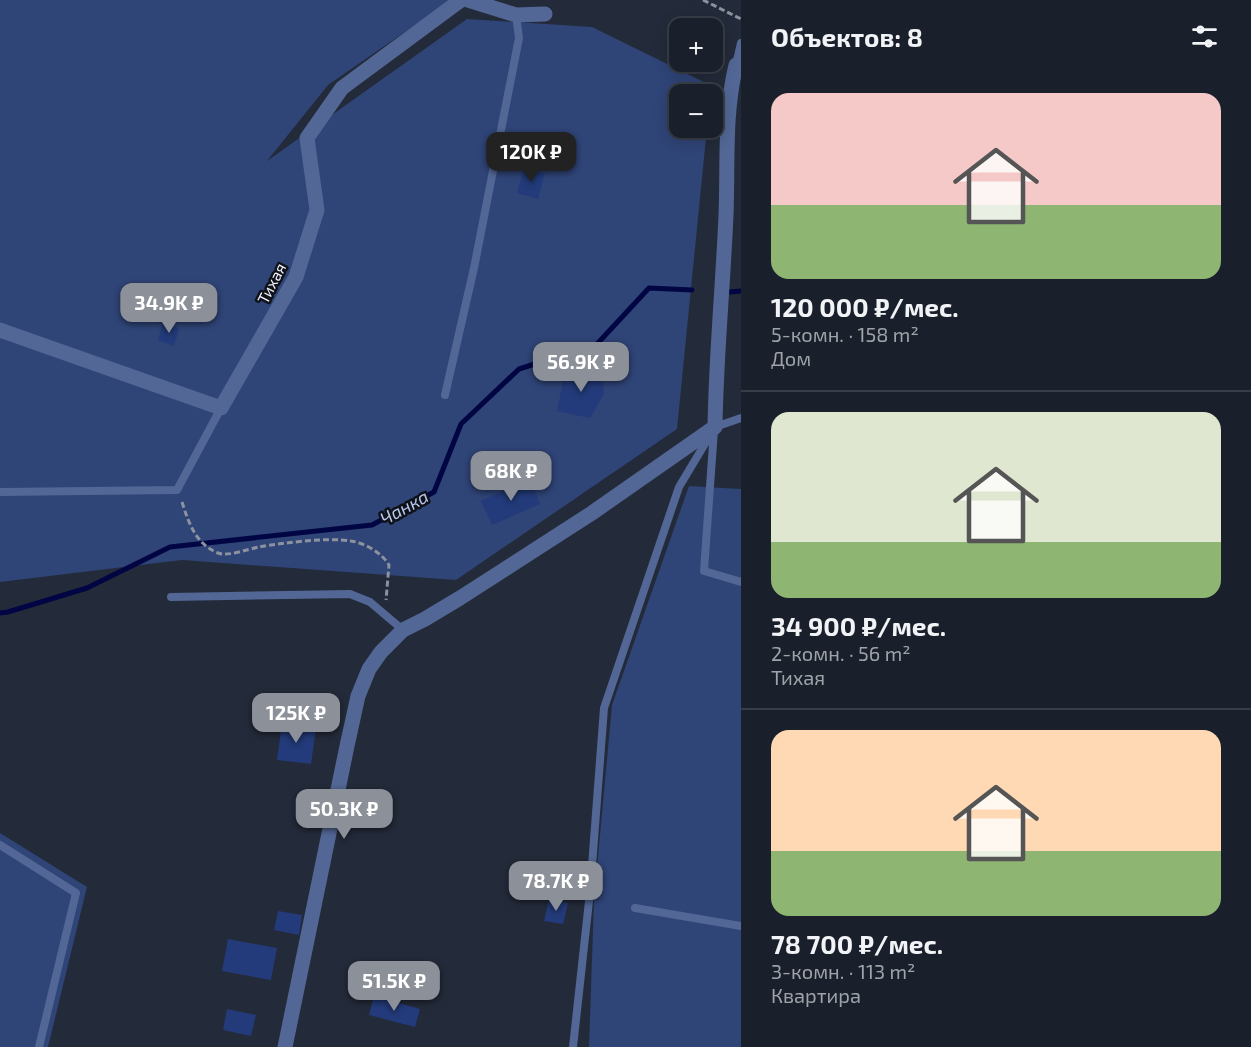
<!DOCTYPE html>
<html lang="ru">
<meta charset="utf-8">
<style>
body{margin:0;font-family:"Exo 2",sans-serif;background:#232833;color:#f1f3f6;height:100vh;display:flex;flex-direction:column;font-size:22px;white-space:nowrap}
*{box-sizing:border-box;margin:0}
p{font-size:20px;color:#9fa3a9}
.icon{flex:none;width:33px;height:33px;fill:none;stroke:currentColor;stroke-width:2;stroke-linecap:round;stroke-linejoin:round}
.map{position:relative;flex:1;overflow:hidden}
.details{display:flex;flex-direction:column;background:#1a202b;width:510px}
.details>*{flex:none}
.controls{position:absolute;left:669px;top:18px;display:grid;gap:12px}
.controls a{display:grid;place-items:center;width:54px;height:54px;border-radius:12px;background:#1a202b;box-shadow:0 3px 15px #0003,0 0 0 2px #383e47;font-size:30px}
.price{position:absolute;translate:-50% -51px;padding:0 14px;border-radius:12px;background:#8c9099;color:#fff;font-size:20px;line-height:39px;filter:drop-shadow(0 2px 3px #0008)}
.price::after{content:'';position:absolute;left:50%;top:36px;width:18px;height:14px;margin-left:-9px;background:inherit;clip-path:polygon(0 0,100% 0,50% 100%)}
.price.active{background:#222;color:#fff}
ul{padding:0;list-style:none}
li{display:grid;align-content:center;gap:12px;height:318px;padding:0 30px}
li+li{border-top:2px solid #383e47}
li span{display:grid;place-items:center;height:186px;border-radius:18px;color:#555}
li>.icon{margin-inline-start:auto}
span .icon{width:108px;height:108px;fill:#fffc;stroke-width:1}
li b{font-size:26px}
h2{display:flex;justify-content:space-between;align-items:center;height:72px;padding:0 30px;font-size:26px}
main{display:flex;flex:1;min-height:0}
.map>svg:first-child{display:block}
</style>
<main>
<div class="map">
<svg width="741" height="1047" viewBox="0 0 741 1047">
<rect width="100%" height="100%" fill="#232a39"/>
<path fill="#2f4477" d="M0,0H451L328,85L267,161L467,19L592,27L712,86L711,94H680V128H707L677,429L456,580L182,560L0,582Z
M689,486L741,489V1047H589L594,900L612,705Z
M0,833L87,887L48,1047H0Z"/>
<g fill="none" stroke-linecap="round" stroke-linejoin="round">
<path stroke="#010543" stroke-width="5" d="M730,292L741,291
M0,613L8,612L87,588L170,547L372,525L434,492L461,424L519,369L597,344L649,288L692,290"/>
</g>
<path fill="#233b7a" d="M524,167L545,173L538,199L517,193Z
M163,323L179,328L174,346L158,340Z
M566,367L603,375L604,394L590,418L557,411Z
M530,479L540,504L492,525L481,501Z
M282,723L316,728L311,764L277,760Z
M549,899L568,903L563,924L544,921Z
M278,911L302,915L299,935L274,930Z
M228,939L277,948L271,980L222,971Z
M374,996L420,1009L415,1027L369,1015Z
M227,1009L256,1015L251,1036L223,1030Z"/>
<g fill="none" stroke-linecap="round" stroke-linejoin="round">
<path stroke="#8c929e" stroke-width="3" stroke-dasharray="6 3" stroke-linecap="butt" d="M703,0L741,19
M182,502C189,524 196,544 218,553C228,557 248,549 259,547C282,543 329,537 351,541C365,543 382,553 389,565L386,600"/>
<path stroke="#526795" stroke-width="8" d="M736,65L741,43
M445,395L474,268L519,38L516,15
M714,430L704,571L741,582
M0,492L177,490L221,408
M171,597L350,594L370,602L403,630
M0,845L76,893L39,1047
M635,908L741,926
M573,1047L590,892L604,708L679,487L715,427L741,418"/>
<path stroke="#526795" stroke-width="15" d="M468,0L516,15L545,14
M0,330L221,408L296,277L317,210L307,138L342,88L461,0
M285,1047L347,746L358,696L369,669L381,652L403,630L425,619L460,598L592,513L715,427C716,356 723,286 726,215C728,165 724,114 736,65"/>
</g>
<g text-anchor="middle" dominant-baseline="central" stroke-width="5" stroke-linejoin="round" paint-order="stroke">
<g font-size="16" fill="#eef3fd" stroke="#0f1219">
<text transform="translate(271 283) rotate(-63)">Тихая</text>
</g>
<g font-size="18" font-style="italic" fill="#b6c8ee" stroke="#0f1219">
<text transform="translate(404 507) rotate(-29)">Чанка</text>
</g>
</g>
</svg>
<div class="controls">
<a>+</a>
<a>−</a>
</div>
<b class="price active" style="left:531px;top:183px">120K ₽</b>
<b class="price" style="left:169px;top:334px">34.9K ₽</b>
<b class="price" style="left:581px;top:393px">56.9K ₽</b>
<b class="price" style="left:511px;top:502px">68K ₽</b>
<b class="price" style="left:296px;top:744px">125K ₽</b>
<b class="price" style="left:344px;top:840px">50.3K ₽</b>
<b class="price" style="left:556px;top:912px">78.7K ₽</b>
<b class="price" style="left:394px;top:1012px">51.5K ₽</b>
</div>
<section class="details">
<h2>Объектов: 8<svg class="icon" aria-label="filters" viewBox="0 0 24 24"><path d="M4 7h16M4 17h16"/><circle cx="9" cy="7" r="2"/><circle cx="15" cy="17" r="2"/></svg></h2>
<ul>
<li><span style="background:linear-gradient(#f6c9c9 60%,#8fb573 0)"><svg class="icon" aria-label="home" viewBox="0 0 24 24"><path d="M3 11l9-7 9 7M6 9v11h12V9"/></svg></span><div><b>120 000 ₽/мес.</b><p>5-комн. · 158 m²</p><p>Дом</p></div></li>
<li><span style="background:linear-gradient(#dfe7d0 70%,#8fb573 0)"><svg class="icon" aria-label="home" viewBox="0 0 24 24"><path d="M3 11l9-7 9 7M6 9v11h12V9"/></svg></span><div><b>34 900 ₽/мес.</b><p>2-комн. · 56 m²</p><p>Тихая</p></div></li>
<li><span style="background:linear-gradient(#ffd9b3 65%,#8fb573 0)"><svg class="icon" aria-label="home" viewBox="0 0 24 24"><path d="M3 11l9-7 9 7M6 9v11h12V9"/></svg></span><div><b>78 700 ₽/мес.</b><p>3-комн. · 113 m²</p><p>Квартира</p></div></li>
</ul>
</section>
</main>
